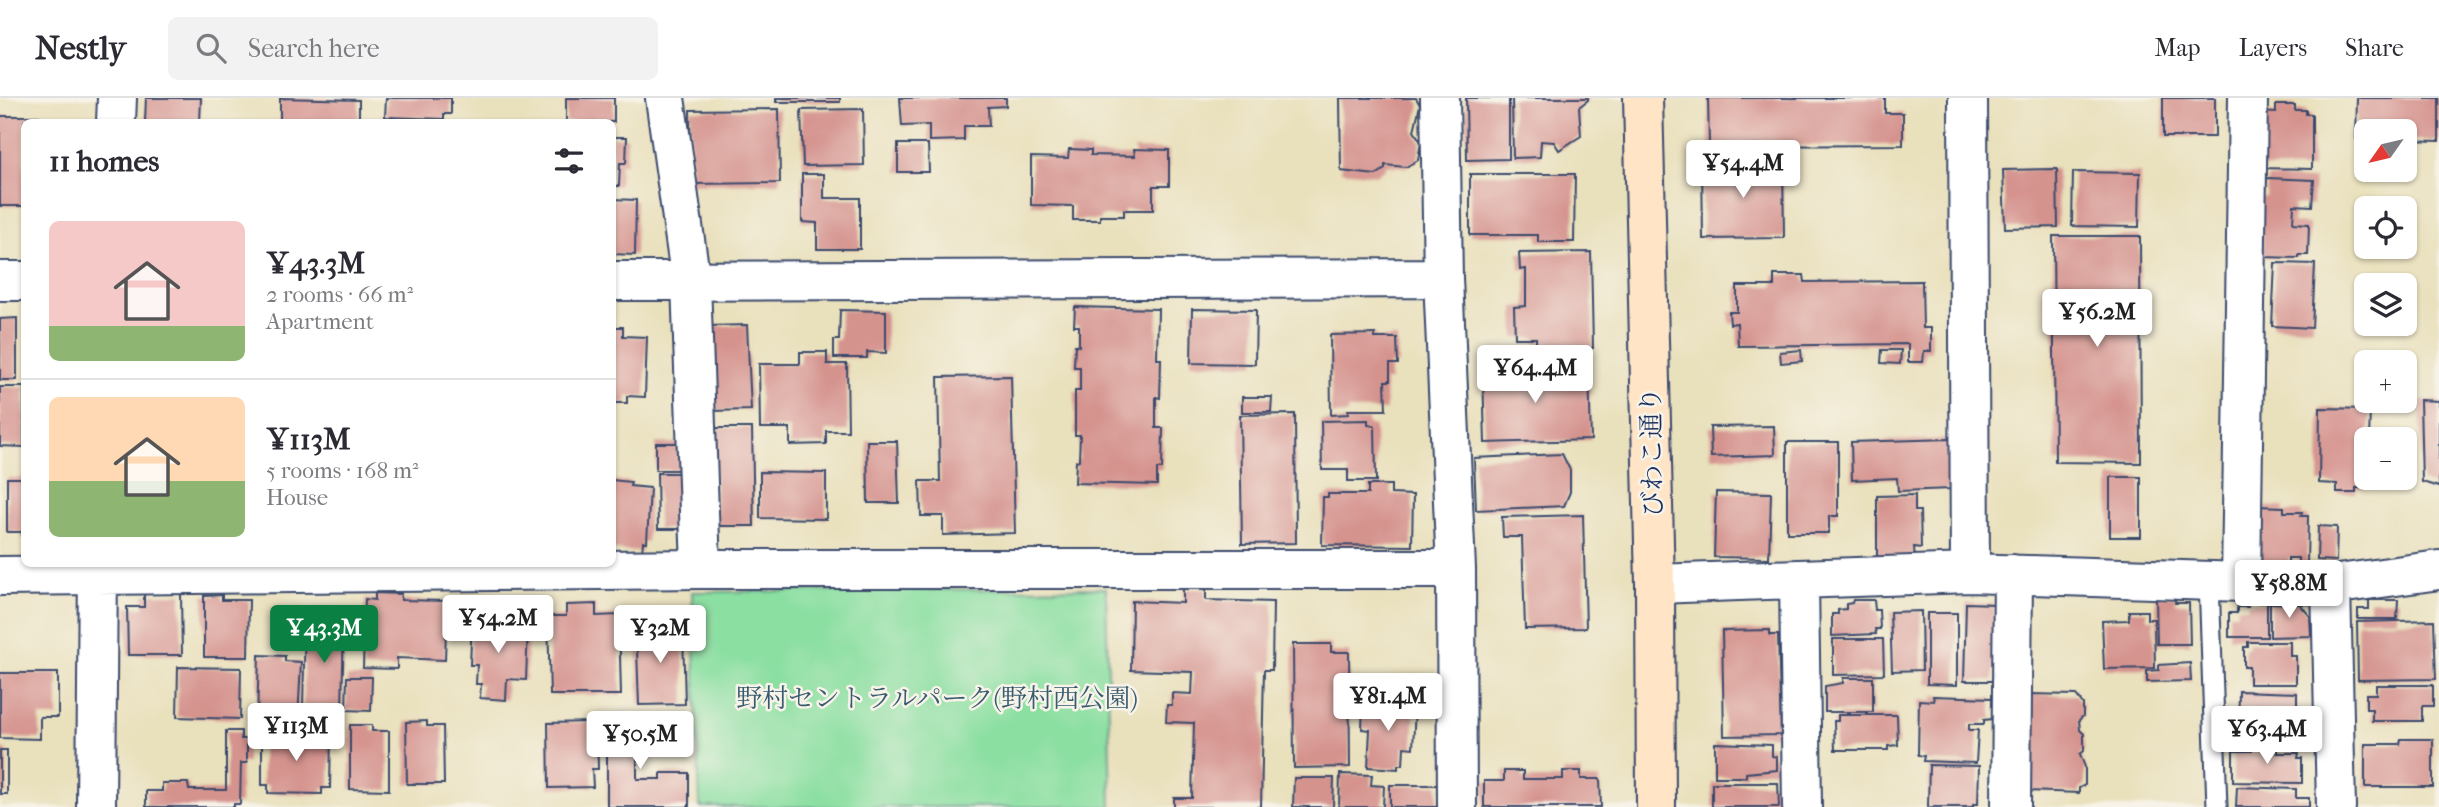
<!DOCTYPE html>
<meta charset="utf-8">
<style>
body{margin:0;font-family:"IM FELL French Canon","Noto Serif JP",serif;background:#f2f2f3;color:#2b2b33;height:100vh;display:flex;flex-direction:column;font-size:26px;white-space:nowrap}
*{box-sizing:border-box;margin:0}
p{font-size:23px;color:#7c7c81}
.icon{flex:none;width:38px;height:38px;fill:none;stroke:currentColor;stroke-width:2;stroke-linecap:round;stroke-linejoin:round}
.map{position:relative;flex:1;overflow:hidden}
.drawer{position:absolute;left:21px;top:21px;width:595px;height:448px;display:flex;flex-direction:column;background:#fff;border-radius:10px;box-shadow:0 2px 5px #0004}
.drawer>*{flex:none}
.needle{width:46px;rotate:236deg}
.fabs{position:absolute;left:2354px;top:21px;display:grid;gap:14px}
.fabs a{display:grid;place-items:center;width:63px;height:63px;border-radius:10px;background:#fff;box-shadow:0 2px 5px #0004;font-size:35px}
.price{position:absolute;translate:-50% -60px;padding:0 16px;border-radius:7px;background:#fff;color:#222;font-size:23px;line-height:46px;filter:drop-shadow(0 2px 4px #0008)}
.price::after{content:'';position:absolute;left:50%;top:42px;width:21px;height:16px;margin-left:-10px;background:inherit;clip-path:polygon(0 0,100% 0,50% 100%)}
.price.selected{background:#0b8043;color:#fff}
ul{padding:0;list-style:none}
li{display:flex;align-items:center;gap:21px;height:175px;padding:0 28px}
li+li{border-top:2px solid #e1e1e2}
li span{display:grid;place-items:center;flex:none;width:196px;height:140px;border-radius:10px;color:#555}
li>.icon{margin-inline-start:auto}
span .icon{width:84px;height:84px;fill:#fffc;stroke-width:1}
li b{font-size:30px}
h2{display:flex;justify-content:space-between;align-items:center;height:84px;padding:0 28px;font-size:30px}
header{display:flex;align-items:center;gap:42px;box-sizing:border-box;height:98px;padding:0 35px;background:#fff;border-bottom:2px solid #e1e1e2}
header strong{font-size:33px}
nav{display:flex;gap:38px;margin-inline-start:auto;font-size:24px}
.search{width:490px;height:63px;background:#f2f2f3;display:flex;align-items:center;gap:18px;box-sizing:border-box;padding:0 24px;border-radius:10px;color:#7c7c81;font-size:26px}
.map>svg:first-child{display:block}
</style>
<header>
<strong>Nestly</strong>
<div class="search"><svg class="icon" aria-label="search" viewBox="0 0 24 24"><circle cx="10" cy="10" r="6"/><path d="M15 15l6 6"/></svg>Search here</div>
<nav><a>Map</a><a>Layers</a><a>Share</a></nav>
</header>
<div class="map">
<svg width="2439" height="709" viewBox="0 0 2439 709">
<rect width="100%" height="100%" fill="#f7f3e8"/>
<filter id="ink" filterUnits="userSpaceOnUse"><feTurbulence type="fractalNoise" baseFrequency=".0143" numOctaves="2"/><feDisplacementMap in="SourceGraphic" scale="14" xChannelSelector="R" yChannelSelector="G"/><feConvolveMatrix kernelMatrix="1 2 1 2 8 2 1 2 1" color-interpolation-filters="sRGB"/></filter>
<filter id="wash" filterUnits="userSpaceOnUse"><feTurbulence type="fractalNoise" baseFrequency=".00686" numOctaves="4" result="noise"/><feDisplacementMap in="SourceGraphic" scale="28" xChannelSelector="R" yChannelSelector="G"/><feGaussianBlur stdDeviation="1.57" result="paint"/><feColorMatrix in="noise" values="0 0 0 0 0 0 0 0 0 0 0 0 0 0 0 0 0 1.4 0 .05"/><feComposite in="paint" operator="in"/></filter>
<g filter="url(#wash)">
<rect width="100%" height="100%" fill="#e9e0bc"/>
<path fill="#8adfa1" stroke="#528780" stroke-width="2" d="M1106,490L1111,709H700L692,494Z"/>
<g id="blocks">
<path fill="#d5938e" d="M146,0H201L200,24H145Z
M280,0L359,2V24H280Z
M386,0H451V16H444V21L385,19Z
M566,0H614V24H566Z
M776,0H840V4H776Z
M900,0H1006V8L988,9L989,28H964V42L929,43V27L902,28Z
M1340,0H1416L1420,7L1414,33L1421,44L1418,62L1406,69L1385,67V71L1376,77L1341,73Z
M1466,0H1509V61L1467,62Z
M1512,0H1588V2L1579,9L1581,38L1559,52L1554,44L1541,43L1540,59L1513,60Z
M1708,0H1885V15H1903V47L1709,48Z
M2163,0H2215V39H2163Z
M2357,0H2439V43L2404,42V33H2366V41H2356Z
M2276,7H2295V12H2306V16H2312V71L2258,70L2259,14L2276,15Z
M779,11L780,85L691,86L690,12Z
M863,11L864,67L803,68L801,12Z
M0,18H39V24H24V108H0Z
M612,39H627L626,65H620L619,88H612Z
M898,46H928L929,74H898Z
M1069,51L1091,52V57L1135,58L1134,51L1169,52V88H1153V112H1124V118H1100V122H1073V108L1031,107V59L1068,60Z
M1783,63L1784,140L1703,141L1702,64Z
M2057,71L2058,129L2005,130L2003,72Z
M2073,74L2140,75L2139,129L2072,128Z
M802,76H824V100H860V151H817V125L802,124Z
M1470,76H1575L1574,144H1538V137H1470Z
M2267,80L2314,82L2312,108L2294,107L2293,125L2309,126L2308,157H2299V160L2264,159L2258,99H2266Z
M612,101L636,102L635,157L612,156Z
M2053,138H2140L2141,365L2055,364Z
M1591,154L1593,250L1536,251V240H1515L1514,209L1526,208V171L1520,172L1519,155Z
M2275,165L2315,166L2312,230L2272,228Z
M1774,177H1804L1805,184L1922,183L1923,230H1931V253H1924L1923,264H1908V246L1738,248L1737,225L1730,226L1729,214H1737V188H1774Z
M1075,209L1158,211L1157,261H1161L1160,300L1156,299V330H1163L1162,371H1157V387L1075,385L1076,363L1079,362L1080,337H1075V293H1080V269H1074L1075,247L1079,248V228H1074Z
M1192,211L1256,212L1255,266L1191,265Z
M840,212L886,213V255L867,254V260H834V242H839Z
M17,220V282H0V221Z
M747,227L751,312L711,313L707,228Z
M612,229H623V238L647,239L645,299L627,298V305H612Z
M1375,236V240H1397L1398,266H1390V283H1385L1386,312H1348V316L1331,317L1330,237Z
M1801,252L1802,263L1781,265L1780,254Z
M1882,252H1901L1900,266L1881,265Z
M800,254H827V266H847L848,333H826V346L790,347V330H760L759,266H800Z
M1518,262V268L1542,267V276L1589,274L1591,342L1485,345L1483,273H1490L1491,263Z
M1011,278L1015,435L943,437V418H921L920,383H940L938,279Z
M0,289H24V349L0,348Z
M1242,299H1272L1271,314H1242Z
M2420,302L2439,303V389L2422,384Z
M2320,310L2370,311L2369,341H2366V380H2368V390H2356V395H2337V386L2319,385Z
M1295,316L1296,445L1242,446L1240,317Z
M1368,322V327L1375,328L1376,383H1348V372H1322L1321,323Z
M1774,328L1775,357L1711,359L1710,329Z
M714,330H752L754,428H716Z
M1950,341L1951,391L1898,393L1897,380L1852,382L1851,344Z
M867,343H897L899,405H868Z
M1787,344H1838V418H1829V435H1787Z
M656,345H682V372H656Z
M1562,356L1570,372V394L1564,408L1476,412L1474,360Z
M760,374L826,375V421L760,420Z
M657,375H684L685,431H658Z
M2110,379H2141V439H2110Z
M7,380H24V440H22V434H7Z
M612,382L631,384L630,388L650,390L647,444H643L642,454L612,452Z
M1368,387H1391V396L1413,397L1412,448L1322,447L1323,399H1328V396H1368Z
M1716,394L1771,395L1769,460L1714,459Z
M1915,397V413H1920L1921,450L1914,449L1915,462L1877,463V398Z
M2256,408L2284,409V414H2302L2301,418H2308L2307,466H2298V460H2288V467L2256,466Z
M1583,417L1586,530L1525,531L1522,439H1503L1502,419Z
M2318,428L2337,429L2336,463L2317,462Z
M1183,491H1206V502L1273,504L1272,572H1264L1261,709H1174V700H1192L1194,625L1166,624L1167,607H1172V595L1192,596L1193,574L1131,572L1132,503L1183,505Z
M375,495L401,496V502L447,503L445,562L397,560V571L363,570L365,501L375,502Z
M144,496H181L182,557H128L127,509H144Z
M222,497V502H249L248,559H204V498Z
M2156,498H2176L2175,505H2189L2190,546H2157Z
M1853,502H1874L1875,512H1879L1880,531H1875L1876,536L1832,538V516H1838V512L1846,511V506L1852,505Z
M2369,502H2398L2397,521H2358V511H2369Z
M2297,503L2310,518L2311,538L2270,539V504Z
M1966,505L1994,506L1993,583H1964Z
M2247,505H2267V539H2229V515H2237V509H2248Z
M596,506V518L619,517L621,597H550L548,518H566V507Z
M1921,513L1922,572L1892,573L1890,514Z
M2129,513H2147V521H2154L2155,570L2104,571L2102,523L2129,522Z
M1927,515H1957V587L1927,586Z
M484,516L504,517V528L528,529L526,582L507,581L506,602L480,600L481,586H476L477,567H470L472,521L484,522Z
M2434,522L2436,581L2358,582L2357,524Z
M305,523L344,524L342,612L303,610Z
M636,524H663V536L683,535L685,606L639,607Z
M1770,532V537H1778L1781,637L1724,638L1722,533Z
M1833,541H1883L1884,576L1833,577Z
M2248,544H2290V558H2296V586H2249V569H2244V549H2248Z
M1293,546H1331V554H1349L1350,669L1294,670Z
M259,557L285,558V563L301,564L298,622L257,620Z
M2190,565L2191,583L2147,584V573L2159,572V567Z
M178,569L241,570L240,621L177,619Z
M0,575H58V619H40V641L0,640Z
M347,579H372L371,613L346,612Z
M1843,580H1873V614H1825V588L1843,585Z
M2376,587H2433V608H2422V623H2372V611H2366V596H2376Z
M2239,593L2297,595V618L2307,619L2306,643L2238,640Z
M2028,596L2076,597L2083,606V618L2079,622L2080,632L2084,636V653L2080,656L2085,669V687L2079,690V695L2028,693Z
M1933,598L1992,600V621L1984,622V626H1969V632H1978L1976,665L1923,663L1924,658L1918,657L1919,602L1934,603Z
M1363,605L1415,608L1413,650L1404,649L1403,667H1398V671L1368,669L1370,632L1362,631Z
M1838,617H1897L1898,647L1888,648V652H1835L1834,623H1838Z
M427,623V628H443L444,686H407L406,624Z
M592,624V631H597L598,671H592L593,689L549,690L548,625Z
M607,625L659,626V650H652L637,660V681H661V675H689V709H607Z
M350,627H372V633H389V692L350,691Z
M226,633H241V641H247V665H241L240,706H234V709H146V693H162V685H188L189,692H226Z
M262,635H331L330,690H322V696L268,695V687H262Z
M2401,641H2433V689H2365V646H2400Z
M1715,645L1772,647V658L1777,659V672L1746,675V679H1715Z
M2252,648L2277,649V655H2299L2298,660H2302V685L2233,684V653H2252Z
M0,652H7V696H0Z
M1929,667L1979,668L1978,706H1973V709H1928Z
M1504,673H1523V681H1563V673H1581V681H1600L1601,709H1484V683H1504Z
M1340,676L1372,677L1371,687L1384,688L1383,709H1339Z
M1294,680H1334L1333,709H1293Z
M1712,685H1778L1779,709H1712Z
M1390,687H1438V709H1390Z
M2237,689L2296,691V700H2309V709H2236Z"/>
</g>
</g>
<g filter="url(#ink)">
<use href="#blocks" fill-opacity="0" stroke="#3a4a6c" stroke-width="2"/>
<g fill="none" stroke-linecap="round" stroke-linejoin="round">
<g stroke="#3a4a6c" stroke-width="23">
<path id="lane" d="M2209,483L2217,709"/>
</g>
<g stroke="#3a4a6c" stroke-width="42">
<path id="street" d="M665,0L691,184L701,471
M1440,0L1443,180L1456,471L1457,709
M1968,0L1970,475
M116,24L117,0
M0,183H24
M612,183L1443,180
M0,478L701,471H1456
M1799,481L1802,709
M2241,484L2248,0
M1655,486L1970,475L2331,487L2439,472
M2331,487L2336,709
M96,709L98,466
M2011,709L2013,476"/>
</g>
<g stroke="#3a4a6c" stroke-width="42">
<path id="secondary" d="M1643,0L1655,486L1656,709"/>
</g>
<use href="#lane" stroke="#fff" stroke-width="19"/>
<use href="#street" stroke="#fff" stroke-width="38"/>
<use href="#secondary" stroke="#ffe4c6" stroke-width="38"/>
</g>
</g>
<g text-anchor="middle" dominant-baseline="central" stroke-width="5" stroke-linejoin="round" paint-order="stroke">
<g font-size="26" fill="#1b2f5e" stroke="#f7f3e8">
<text transform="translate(1652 354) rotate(-91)">びわこ通り</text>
</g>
<g font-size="26" fill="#375b6f" stroke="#f7f3e8">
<text x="937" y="600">野村セントラルパーク(野村西公園)</text>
</g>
</g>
</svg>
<div class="fabs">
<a><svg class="needle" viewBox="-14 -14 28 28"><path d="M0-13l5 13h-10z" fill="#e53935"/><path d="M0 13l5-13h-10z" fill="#7c7c81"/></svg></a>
<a><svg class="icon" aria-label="locate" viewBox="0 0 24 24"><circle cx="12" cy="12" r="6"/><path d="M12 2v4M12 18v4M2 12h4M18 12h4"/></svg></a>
<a><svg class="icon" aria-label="layers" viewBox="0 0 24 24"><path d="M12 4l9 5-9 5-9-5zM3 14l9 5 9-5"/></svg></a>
<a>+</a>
<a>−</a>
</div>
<b class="price" style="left:1743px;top:102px">¥54.4M</b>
<b class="price" style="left:2097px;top:251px">¥56.2M</b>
<b class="price" style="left:1535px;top:307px">¥64.4M</b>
<b class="price" style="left:2289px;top:522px">¥58.8M</b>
<b class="price" style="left:498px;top:557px">¥54.2M</b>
<b class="price selected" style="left:324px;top:567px">¥43.3M</b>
<b class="price" style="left:660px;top:567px">¥32M</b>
<b class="price" style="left:1388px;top:635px">¥81.4M</b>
<b class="price" style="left:296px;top:665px">¥113M</b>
<b class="price" style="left:2267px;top:668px">¥63.4M</b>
<b class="price" style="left:640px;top:673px">¥50.5M</b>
<section class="drawer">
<h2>11 homes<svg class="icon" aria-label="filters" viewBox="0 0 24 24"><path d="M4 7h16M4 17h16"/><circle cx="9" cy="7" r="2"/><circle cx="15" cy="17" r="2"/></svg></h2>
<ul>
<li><span style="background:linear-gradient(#f6c9c9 75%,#8fb573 0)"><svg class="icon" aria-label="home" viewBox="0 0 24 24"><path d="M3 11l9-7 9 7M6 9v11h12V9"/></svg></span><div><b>¥43.3M</b><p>2 rooms · 66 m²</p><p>Apartment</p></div></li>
<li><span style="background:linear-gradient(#ffd9b3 60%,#8fb573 0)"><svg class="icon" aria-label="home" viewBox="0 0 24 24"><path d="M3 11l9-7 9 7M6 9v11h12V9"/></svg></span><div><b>¥113M</b><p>5 rooms · 168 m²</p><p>House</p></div></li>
</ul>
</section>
</div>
